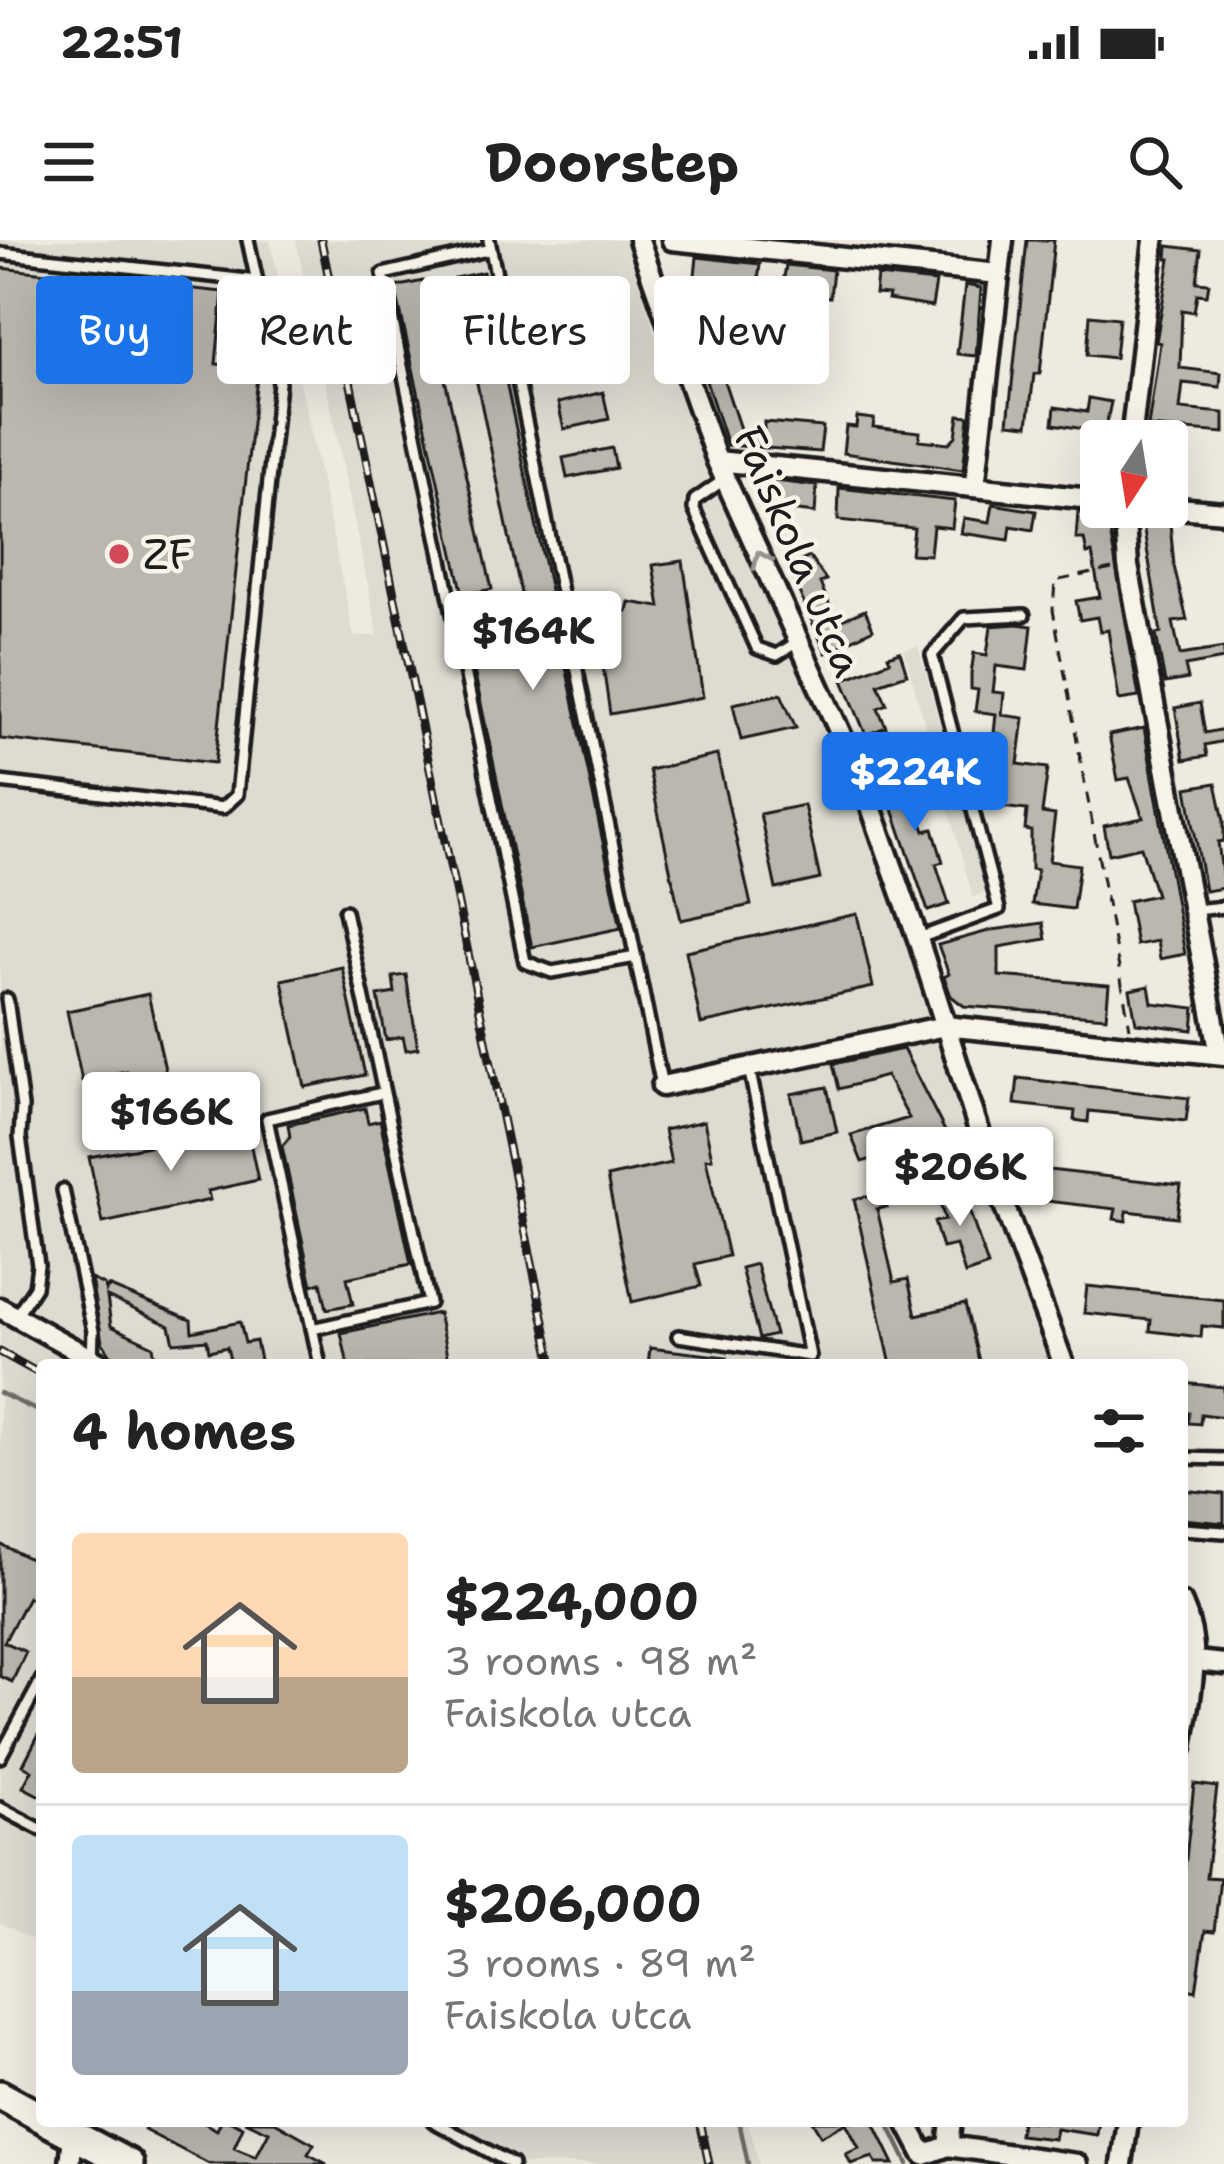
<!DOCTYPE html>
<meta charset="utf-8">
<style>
body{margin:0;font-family:"Shantell Sans",sans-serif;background:#f2f2f2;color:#222;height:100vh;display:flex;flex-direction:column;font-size:45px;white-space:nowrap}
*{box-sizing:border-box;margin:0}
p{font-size:39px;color:#767676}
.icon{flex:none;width:66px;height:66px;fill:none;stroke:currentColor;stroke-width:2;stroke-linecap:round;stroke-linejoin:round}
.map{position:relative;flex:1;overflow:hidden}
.details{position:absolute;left:36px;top:1119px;width:1152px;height:768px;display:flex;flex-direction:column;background:#fff;border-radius:12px;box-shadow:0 12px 48px #0002}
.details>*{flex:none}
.banner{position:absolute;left:36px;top:36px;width:1152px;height:108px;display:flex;gap:24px}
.needle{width:78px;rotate:192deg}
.fabs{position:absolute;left:1080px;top:180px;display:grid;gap:24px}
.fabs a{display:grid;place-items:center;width:108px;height:108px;border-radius:12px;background:#fff;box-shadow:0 12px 48px #0002;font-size:60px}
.price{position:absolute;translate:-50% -102px;padding:0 27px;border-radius:12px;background:#fff;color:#222;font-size:39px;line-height:78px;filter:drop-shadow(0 3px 6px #0008)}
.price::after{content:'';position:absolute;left:50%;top:72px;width:36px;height:27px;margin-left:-18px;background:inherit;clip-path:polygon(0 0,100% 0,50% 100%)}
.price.on{background:#1a73e8;color:#fff}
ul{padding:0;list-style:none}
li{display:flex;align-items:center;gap:36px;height:300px;padding:0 36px}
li+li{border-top:3px solid #e0e0e0}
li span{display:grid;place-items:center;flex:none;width:336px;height:240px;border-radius:12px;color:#555}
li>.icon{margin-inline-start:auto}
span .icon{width:144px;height:144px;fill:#fffc;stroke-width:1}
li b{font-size:51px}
h2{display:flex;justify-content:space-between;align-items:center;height:144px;padding:0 36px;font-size:51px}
.pill{padding:0 42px;border-radius:12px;background:#fff;box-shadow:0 12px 48px #0002;font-size:42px;line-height:108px}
.pill.on{background:#1a73e8;color:#fff}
.status{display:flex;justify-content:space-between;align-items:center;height:84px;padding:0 60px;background:#fff;direction:ltr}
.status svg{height:33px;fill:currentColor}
header{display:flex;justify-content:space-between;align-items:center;height:156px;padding:0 36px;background:#fff;font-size:54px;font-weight:700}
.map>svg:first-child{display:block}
</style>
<div class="status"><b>22:51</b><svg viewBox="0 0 49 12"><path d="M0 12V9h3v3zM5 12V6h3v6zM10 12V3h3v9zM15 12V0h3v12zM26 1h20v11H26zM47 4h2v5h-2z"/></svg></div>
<header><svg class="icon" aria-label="menu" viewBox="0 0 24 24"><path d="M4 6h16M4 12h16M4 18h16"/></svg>Doorstep<svg class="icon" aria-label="search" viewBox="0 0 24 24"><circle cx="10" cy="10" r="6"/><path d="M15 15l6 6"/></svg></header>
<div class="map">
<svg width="1224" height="1924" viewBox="0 0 1224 1924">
<rect width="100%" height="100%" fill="#eeeae0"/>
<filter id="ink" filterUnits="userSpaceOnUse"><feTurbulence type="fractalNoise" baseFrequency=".00833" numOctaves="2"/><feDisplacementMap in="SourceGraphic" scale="24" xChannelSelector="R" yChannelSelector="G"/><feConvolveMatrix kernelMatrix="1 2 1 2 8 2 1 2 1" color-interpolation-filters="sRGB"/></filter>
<g filter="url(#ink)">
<path fill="#dedbd1" d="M0,0H270L354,397L378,395L296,0H625L656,97L853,543L910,699L988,942L1056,1125H42V1705L0,1683Z
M918,406L987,653L973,657L904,410Z
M415,1881H748L759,1924H514Z"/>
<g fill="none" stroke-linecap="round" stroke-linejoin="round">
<path stroke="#6f6d69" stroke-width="4.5" d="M0,1153L42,1173
M739,1881L748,1924
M887,1881L908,1924"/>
</g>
<path fill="#bab7af" stroke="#1c1c1c" stroke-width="3" d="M1027,0H1054L1040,134H1034L1028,185L1008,183Z
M1168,6L1201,10L1197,42L1209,43L1207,55L1197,54L1194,72L1182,70L1180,128L1221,133L1220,147L1183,143L1180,169L1224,173V193L1148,187L1160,103L1156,102L1170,19H1167Z
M697,17L760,24L756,59L720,54L718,71L704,70L707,45L694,44Z
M786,25L833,30L830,57L809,55L808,63L801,62L798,85L777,82Z
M0,28L223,52L216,124L258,128L215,523L0,499Z
M483,32L621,688L532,707L464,382L514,371L513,365L523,363L455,38Z
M877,36L936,42L932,67L888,60L889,55L875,54Z
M423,41L492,349L463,355L395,47Z
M965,45L981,48L976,116L957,114Z
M1090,75L1119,78L1115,118L1087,115Z
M720,129L740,189L764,191V182L823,187L820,212L727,205L704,135Z
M603,152L609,179L564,189L558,163Z
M1089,158L1111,162L1101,211L1081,209L1084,189L1053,184L1055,167L1087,172Z
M959,175L969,176L963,230L843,213L846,186L856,187L857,177L874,179L873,187L920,192L919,200L949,203L956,196Z
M612,208L616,228L567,238L563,218Z
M767,240L817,246L815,273L764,267Z
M839,248L955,261L952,288L933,286L930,315L911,314L914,288L838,280Z
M993,264L1036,271L1033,290L1011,286L1009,300L961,293L964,278L990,282Z
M1078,272L1107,274L1139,457L1119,460L1108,390L1100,392L1097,377L1080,380L1076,361L1100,357L1092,313L1087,314L1084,299H1076Z
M1142,279L1170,283L1174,326L1187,380L1173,382L1180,415L1224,408V419L1185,426L1188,439L1165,443L1156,394L1161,393Z
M810,317L826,340L820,343L834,375L839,372L842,380L865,370L873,389L826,413L788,327Z
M683,321L703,457L610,474L596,378L627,371L629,362L660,367L653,325Z
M1017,384L1032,386L1027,430L996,426L993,452L1004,453L1002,475L1024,478L1018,524L1048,528L1042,573L1055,575L1049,621L1079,625L1073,669L1032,664L1037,630L1031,629V591L1025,590L1027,570L1001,567L1006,533L1000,532V494L994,493L996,474L975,471L978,450L971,449V434L974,413L987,415L991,386Z
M900,412L907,434L878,444L887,464L878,468L886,487L866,495L843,440L890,421L888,416Z
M781,454L796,488L741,500L733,464Z
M1200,463L1205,493L1224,489V501L1205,505L1207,516L1184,520L1175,468Z
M1144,488L1185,714L1160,719L1157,701L1136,705L1128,661L1156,655L1141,607L1109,614L1104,586L1143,578L1129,538L1118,540L1109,495Z
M717,515L751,665L681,680L649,530Z
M895,517L901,534L910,531L917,553L912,555L925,591L933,589L943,622L936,624L949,664L928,671L877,523Z
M1216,543L1224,581V601L1218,602L1224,648L1205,651L1187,548Z
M804,565L820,639L776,649L760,574Z
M857,674L873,747L701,784L686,711Z
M1043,683L1046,699L999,707V736L1109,745L1106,777L964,766L951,756L944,737L949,734L938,705L992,690Z
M342,727L365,835L305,847L282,740Z
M406,735L418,808L406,810L403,797L386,800L378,756L395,753L393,737Z
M1149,746L1152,763L1195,768L1193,790L1136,783L1130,750Z
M148,754L169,847L131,856L126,831L82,841L67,771Z
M903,809L948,897L862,922L851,895L909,878L886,836L839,849L833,824Z
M1018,838L1189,858L1186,881L1089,871L1088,882L1074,880L1075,871L1015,864Z
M827,847L837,892L801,900L791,854Z
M365,868L368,883L380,880L411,1024L347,1038L353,1064L327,1069L321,1042L312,1045L282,906L290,897L288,885Z
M704,881L712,918L706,919L728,1016L695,1024L701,1046L632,1062L607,937L671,923L664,890Z
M247,888L258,940L208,951L210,960L103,983L89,917Z
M1049,930L1181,945L1177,977L1127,971L1126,981L1114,979L1116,969L1046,961Z
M960,943L988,1026L965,1034L956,1005L942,1008L934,982L945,980L937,952Z
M884,952L887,967L877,969L894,1042L908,1039L916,1075L965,1064L980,1125H891L854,959Z
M756,1024L775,1095L759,1099L741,1028Z
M91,1039L104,1045L106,1051L108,1046L191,1080L192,1092L240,1082L245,1103L256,1101L261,1125H231L227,1107L209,1111L207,1100L174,1103L170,1086L107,1057L111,1086L153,1106L156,1125H133L111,1115L102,1102Z
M1087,1046L1224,1060V1088L1202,1086L1201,1097L1150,1091L1151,1080L1084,1073Z
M438,1073L449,1125H348L341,1093Z
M650,1108L727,1117V1125H648Z
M1182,1143L1224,1147V1177L1201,1174L1200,1184L1188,1183L1189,1173L1182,1172Z
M1182,1250L1224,1254V1283L1182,1279Z
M0,1304L42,1325V1364L28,1357L4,1402L26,1412L12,1442L0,1436Z
M42,1488V1557L23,1547L32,1530L23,1525Z
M1194,1544L1217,1547L1206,1637L1220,1638L1214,1692L1205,1691L1196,1751L1182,1748V1655Z
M149,1881H200L217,1890L221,1881H231L243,1887L234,1908L256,1917L269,1892L245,1881H273L314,1904L308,1914L327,1924H209L144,1890Z
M812,1881H873L894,1924H876L873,1917L851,1924L846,1914L859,1908L846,1883L821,1896Z
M1021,1881L1052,1883L1099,1881L1097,1895L1056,1889L1054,1899L1019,1895Z"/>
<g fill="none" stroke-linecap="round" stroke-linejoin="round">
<g stroke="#1c1c1c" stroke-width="18">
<path id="service" d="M489,0L662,846
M491,9L383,34L525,722L552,732L636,717
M0,13L257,41
M725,239L695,260L694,269L757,408L777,415L797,402
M0,542L223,568L237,555L279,143L248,0
M1194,670L1224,667
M919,698L999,669L932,415L964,378L1024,375
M7,759L22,867L20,897L38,1025L35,1047L15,1077
M63,950L93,1091L92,1119
M312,1089L429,1063L345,671
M678,1096L810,1116L749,828
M320,1125L267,879L382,853
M1182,1218L1224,1219
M1182,1289L1224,1292
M0,1517L42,1439
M0,1568L42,1590
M433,1881L512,1924"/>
</g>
<g stroke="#1c1c1c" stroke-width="27">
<path id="minor" d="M639,0L717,221L861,539L918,699L995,941L1064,1125
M672,0L999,34
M1131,201L1154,0
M717,221L1101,260
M975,247L1003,0
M1124,267L1128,326L1220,814
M1167,267L1224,272
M662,846L945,786L1224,815
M0,1068L103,1125
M1182,1364C1204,1412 1189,1458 1182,1508
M1187,1420L1224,1424
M906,1881L924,1915L948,1906L1077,1924
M948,1906L951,1881
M70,1924L73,1896
M1122,1924L1128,1881"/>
</g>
<g stroke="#1c1c1c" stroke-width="36">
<path id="secondary" d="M0,1855L42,1878
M47,1881L129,1924"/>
</g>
<path stroke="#1c1c1c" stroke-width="3" stroke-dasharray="12 9" stroke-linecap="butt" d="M1112,329L1055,341L1053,370L1130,788"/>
<use href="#service" stroke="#f7f3e8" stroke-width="9"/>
<use href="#minor" stroke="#f7f3e8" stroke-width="18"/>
<use href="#secondary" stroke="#f7f3e8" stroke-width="27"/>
<g stroke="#1c1c1c" stroke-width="9">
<path id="rail" d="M321,0L553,1125
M0,1112L42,1135
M700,1881L709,1924"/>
</g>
<use href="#rail" stroke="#f7f3e8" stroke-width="4.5" stroke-dasharray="14" stroke-linecap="butt"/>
</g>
<defs><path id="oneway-chevron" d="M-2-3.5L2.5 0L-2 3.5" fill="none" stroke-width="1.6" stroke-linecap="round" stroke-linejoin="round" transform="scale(3)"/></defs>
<use stroke="#94928c" href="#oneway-chevron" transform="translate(761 319) rotate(-114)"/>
</g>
<circle fill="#d1495b" stroke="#f7f3e8" stroke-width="4.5" cx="119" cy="314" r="12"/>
<g text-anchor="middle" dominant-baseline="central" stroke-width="9" stroke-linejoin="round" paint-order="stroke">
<g font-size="42" fill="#1c1c1c" stroke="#f7f3e8">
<text transform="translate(799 311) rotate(67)">Faiskola utca</text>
</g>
<g font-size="42" fill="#1c1c1c" stroke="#f7f3e8" text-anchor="start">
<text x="143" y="314">ZF</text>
</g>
</g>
</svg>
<div class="fabs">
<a><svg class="needle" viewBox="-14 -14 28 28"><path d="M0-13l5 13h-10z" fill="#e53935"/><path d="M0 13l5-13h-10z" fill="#767676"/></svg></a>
</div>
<b class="price" style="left:533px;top:453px">$164K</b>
<b class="price on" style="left:915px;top:594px">$224K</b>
<b class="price" style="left:171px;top:934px">$166K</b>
<b class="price" style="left:960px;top:989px">$206K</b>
<div class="banner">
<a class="pill on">Buy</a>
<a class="pill">Rent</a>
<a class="pill">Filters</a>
<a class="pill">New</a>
</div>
<section class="details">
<h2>4 homes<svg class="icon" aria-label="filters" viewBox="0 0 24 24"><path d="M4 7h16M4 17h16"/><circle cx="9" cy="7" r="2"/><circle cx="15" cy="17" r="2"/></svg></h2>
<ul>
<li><span style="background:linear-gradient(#ffd9b3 60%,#b9a48a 0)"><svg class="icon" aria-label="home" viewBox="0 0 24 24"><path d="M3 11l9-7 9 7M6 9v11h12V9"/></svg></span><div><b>$224,000</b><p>3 rooms · 98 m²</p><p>Faiskola utca</p></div></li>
<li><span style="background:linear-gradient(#bfe0f5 65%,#9aa5b1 0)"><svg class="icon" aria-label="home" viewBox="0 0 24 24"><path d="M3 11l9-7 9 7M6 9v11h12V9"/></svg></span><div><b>$206,000</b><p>3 rooms · 89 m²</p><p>Faiskola utca</p></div></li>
</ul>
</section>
</div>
